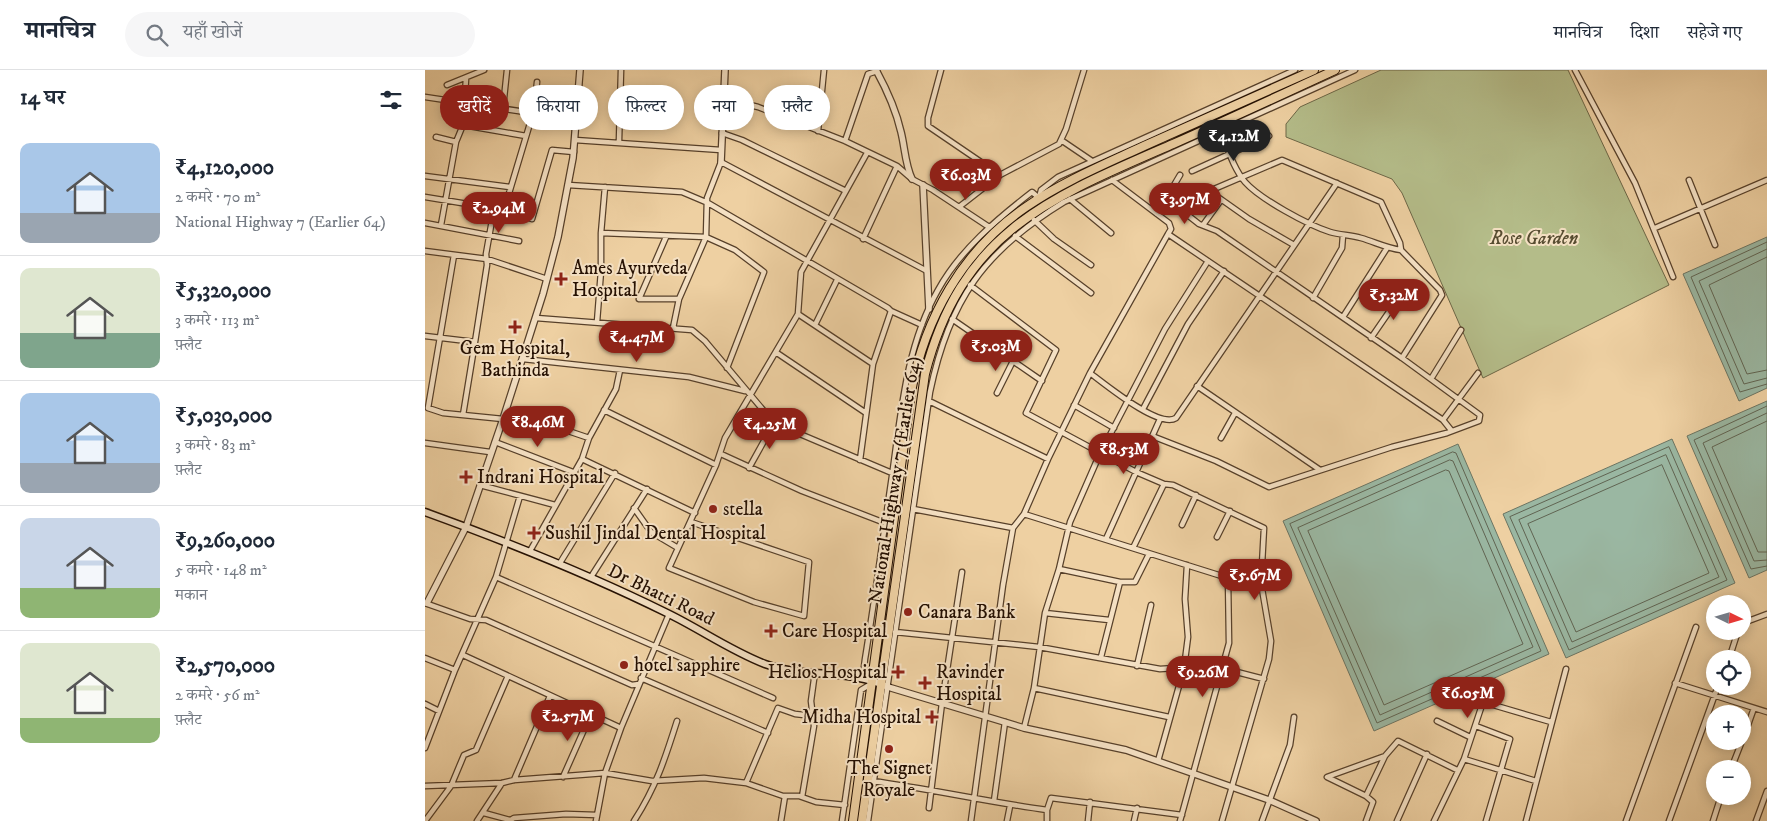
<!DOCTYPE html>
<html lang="hi">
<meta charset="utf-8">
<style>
body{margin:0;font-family:"IM FELL DW Pica","Noto Serif Devanagari",serif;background:#f6f6f7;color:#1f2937;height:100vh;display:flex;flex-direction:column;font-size:19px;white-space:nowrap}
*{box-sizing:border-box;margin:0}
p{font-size:16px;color:#747a83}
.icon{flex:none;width:28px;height:28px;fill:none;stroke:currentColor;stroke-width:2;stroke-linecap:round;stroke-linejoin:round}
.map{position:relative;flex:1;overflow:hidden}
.panel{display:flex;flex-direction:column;background:#fff;width:425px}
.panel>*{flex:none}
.hud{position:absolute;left:15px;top:15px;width:475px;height:45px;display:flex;gap:10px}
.needle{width:32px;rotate:95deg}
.buttons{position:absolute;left:1281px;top:525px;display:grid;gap:10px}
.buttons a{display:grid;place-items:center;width:45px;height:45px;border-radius:50%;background:#fff;box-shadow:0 2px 12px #0003;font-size:25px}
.price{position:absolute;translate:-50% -42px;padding:0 11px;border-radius:18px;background:#8f2418;color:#fff;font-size:16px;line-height:32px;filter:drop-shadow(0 1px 2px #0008)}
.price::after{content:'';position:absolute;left:50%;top:30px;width:15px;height:11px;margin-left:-8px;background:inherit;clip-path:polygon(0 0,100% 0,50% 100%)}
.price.current{background:#222;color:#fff}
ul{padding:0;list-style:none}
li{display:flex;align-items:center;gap:15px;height:125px;padding:0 20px}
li+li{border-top:1px solid #e0e1e3}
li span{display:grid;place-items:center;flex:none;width:140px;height:100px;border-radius:10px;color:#555}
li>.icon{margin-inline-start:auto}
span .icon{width:60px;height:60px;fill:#fffc;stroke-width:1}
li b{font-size:21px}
h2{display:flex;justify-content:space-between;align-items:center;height:60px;padding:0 20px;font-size:21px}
.chip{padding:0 18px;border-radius:22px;background:#fff;box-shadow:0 2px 12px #0003;font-size:18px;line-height:45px}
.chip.current{background:#8f2418;color:#fff}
header{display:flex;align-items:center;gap:30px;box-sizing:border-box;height:70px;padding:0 25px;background:#fff;border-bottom:1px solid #e0e1e3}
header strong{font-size:24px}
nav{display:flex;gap:28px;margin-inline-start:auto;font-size:18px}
.search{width:350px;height:45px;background:#f6f6f7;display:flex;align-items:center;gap:12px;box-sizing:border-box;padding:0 18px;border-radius:28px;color:#747a83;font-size:19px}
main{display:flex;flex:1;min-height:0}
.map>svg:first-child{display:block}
</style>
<header>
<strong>मानचित्र</strong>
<div class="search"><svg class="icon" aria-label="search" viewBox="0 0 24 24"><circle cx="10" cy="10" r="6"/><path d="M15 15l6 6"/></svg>यहाँ खोजें</div>
<nav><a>मानचित्र</a><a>दिशा</a><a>सहेजे गए</a></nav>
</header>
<main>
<section class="panel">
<h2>14 घर<svg class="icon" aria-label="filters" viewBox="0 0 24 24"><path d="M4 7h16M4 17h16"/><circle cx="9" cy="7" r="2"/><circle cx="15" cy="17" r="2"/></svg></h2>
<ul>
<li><span style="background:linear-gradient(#a9c7e8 70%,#9aa5b1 0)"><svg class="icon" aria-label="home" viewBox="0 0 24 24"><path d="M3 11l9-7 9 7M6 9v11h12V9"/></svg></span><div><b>₹4,120,000</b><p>2 कमरे · 70 m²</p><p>National Highway 7 (Earlier 64)</p></div></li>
<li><span style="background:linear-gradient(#dfe7d0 65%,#7fa58c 0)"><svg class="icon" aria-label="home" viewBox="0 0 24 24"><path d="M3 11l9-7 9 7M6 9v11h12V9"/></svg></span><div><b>₹5,320,000</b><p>3 कमरे · 113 m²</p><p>फ़्लैट</p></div></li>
<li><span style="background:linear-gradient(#a9c7e8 70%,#9aa5b1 0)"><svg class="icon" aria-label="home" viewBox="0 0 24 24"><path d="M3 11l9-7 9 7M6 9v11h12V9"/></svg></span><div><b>₹5,030,000</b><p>3 कमरे · 83 m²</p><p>फ़्लैट</p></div></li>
<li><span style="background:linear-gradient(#c9d6e8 70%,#8fb573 0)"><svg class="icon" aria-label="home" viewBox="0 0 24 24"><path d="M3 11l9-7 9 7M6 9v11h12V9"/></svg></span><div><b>₹9,260,000</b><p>5 कमरे · 148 m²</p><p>मकान</p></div></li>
<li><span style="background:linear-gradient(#dfe7d0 75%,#8fb573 0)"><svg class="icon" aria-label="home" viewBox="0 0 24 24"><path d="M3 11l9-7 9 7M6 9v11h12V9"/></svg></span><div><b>₹2,570,000</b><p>2 कमरे · 56 m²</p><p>फ़्लैट</p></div></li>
</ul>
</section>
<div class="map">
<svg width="1342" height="751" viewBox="0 0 1342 751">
<rect width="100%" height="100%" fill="#eed0a2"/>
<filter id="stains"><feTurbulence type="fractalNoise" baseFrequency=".004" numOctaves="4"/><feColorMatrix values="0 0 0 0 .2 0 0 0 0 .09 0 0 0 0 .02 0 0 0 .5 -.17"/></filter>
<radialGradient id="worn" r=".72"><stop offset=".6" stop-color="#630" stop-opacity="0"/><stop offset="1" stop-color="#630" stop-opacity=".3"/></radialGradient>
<path fill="#b4bc89" stroke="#6c6646" d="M956,0H1143L1244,215L1058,308L977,123L967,109L861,67V54L875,37Z"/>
<path fill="#9ab7a2" stroke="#6b7462" d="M1342,167V318L1314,331L1258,204Z
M1342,331V500L1324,508L1262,366Z
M1247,369L1310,513L1141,588L1078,444Z
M1033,374L1124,584L949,661L858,451Z"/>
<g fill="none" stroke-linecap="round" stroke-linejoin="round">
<path stroke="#606452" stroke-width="1" d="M1342,172L1266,207L1315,322L1342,314
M1342,179L1274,211L1319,314L1342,308
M1342,187L1284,215L1322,304L1342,300
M1342,336L1269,370L1326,499L1342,496
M1342,343L1278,373L1329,491L1342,490
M1342,351L1287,377L1333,482H1342
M1244,377L1302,510L1144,580L1085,447Z
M1028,382L1031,383L1116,581L952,653L865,454Z
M1241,385L1294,507L1147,572L1094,450Z
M1025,390L1028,391L1108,577L955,645L873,458Z
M1237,395L1284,503L1151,562L1103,454Z
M1021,400L1024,401L1098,574L959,635L883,461Z"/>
<g stroke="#57402a" stroke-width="7">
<path id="minor" d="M516,0L503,48V56L575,105
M1150,0L1210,113L1248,207
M22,15L59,0
M0,27L107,43
M298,35L321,34L333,37L420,71L472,96L487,109L508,120L564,157
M78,38L82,0
M38,55L101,66
M795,60C802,76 808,98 820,112C835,129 883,155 905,162C915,165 926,165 936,168C950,172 961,178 976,180L1015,220L1017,225L977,288
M393,61L399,0
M297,63L317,70L421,121
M11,67L31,72
M150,70L296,80
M636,70L667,91
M194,71L196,0
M420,71L443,4L452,1
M767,101L844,66
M0,106L85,117
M687,110L744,153L746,159L743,164
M1264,110L1290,175
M143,115L257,122L283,133L463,238L466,241L448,294L435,390
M0,127L79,140L107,149L127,80L149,82
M645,129L686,163
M534,137L575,105L634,74L641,59L659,0
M79,140L109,40L112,12
M732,144L755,105
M609,150L629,169L666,195
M0,153L94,171
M16,155L31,72L38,55L41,9
M778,155L796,130
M1230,158L1342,110
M176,163L180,117
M590,166L666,223
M241,167L214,229H254
M438,169L472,96
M869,175L824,149L790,125L788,122L789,119L857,90L956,132L975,173L976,180
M0,181L62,189L122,209
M29,185L3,338L18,343L78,349
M545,215L631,280L601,343L711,402L739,414
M888,228L917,178L918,165
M466,241L497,255
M373,244L448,294
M918,247L962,178
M111,248L267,260L280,271L349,353L467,403
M527,249L617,311
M172,252L176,201V163L281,167L310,180L339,202L302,298
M390,255L412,210
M248,258L254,229L281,167L282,128L296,92L502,201
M0,266L50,272L38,345
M946,268L977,223
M50,272L62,195L61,184L69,139
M352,283L441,343
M98,289L264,307L320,321
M665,303C680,314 734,359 751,348L912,113
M1006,309L1036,260
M772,316L895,400
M572,323L588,291
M504,331L623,389
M649,335L689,358
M718,339L763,254L799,201
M81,340L164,368
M179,340L291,395
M1018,350L1053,303
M727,366L791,391L844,417L967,377L1022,363L1054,351L1055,345L977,288L792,161L774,154L741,128
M796,368L810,343
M70,372L148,402
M0,373L65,382
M296,384L377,421L460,453
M157,389L270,443
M324,398L349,353
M55,415L130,435
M209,438L226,462L253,478
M488,439L588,458
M599,444L803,508L836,513
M266,452L384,492L379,546L329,532L244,498L291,395L300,368L373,244L376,202L442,83
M757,455L771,425
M792,467L805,441
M681,469L735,349
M708,478L739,414L748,415L839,458L836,513L846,571L844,589L797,751
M105,481L157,389L164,368L191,319L195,300
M135,493L190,403
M634,499L695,512H710L724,484
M71,507L348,628
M166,507L222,419
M0,533L45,549L61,550L207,615L214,614
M620,543L684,550
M1318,553L1342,544
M470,562L614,577L735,599L766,597L791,601L804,600L839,609
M38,585L196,658
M676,587L695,512
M0,588L30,600
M1304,589L1313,561
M712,596L726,535
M216,608L343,663
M443,609L438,605L440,589C450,528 458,467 467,406C476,343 481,276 513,220C535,180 572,149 607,122L614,128L616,120L633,107L870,0
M1250,613L1342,642
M609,618L744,647
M0,634L14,641
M1012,651L1045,667
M1051,656L1085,669L1061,751
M599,658L609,618L620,543L634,499L645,452L673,388L740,259L783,191
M1318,669L1329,638
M0,678L30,600L71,507L95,426
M1039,689L1111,711
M733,691L759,598L763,567L760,529L762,495
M1306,699L1317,671
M138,707L166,644
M89,710L125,626
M447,711C506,719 563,732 622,740
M321,713L353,638L370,644L388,646
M0,716L77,713L89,710L180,703L227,711L279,708L321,713L358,726H374L391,732L420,735
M941,726L960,686
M377,727L389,656L386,631L390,602
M569,731L580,652
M504,738L517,633L537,502
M59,743L85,750
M0,751L26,716L39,685L51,680L83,606
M52,751L77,713
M84,751L89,748L141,744L172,745
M171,751L180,703L196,658L244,544
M209,751C231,717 240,689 252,651
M356,751L360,726
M417,751L436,620L446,614
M443,751L505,322C524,230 559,181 639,132L930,0
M546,751L578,515L588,458L599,444L623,389L665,303L743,164L1018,350L1026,360
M582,751L585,736
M622,751V740L626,728L757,745
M663,751L665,732
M709,751L712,738
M755,751L804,573L803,508
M837,751L865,675L869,647
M941,751L948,732L941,726L902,707L960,686L973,671L1032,700
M972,751L1002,684
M1009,751L1039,689L1058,632L1126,652
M1101,751L1141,599
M1201,751L1271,557
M1244,751L1293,616
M1288,751L1296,726
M1331,751L1342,721"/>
</g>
<g stroke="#57402a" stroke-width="8">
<path id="tertiary" d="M451,0C462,20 471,40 476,62C480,78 480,94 487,109
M296,92L300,0
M498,115L504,239
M2,533L41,457L78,349L118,224L133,167L148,88L155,0
M463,617L599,658L701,680L844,730L891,751"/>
</g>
<g stroke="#251002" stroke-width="9">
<path id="secondary" d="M0,442C83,472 163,504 242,543C275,559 306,581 340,594C379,608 425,599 463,617"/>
</g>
<g stroke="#251002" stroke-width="10">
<path id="trunk" d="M428,751L486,322C500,248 537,181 601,137C637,112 678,95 719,76C775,51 832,26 889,0
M437,751L500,304C537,161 624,128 748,74C802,50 856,25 910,0"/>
</g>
<use href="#minor" stroke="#f4e0c3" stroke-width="4.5"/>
<use href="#tertiary" stroke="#f4e0c3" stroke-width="5.5"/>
<use href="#secondary" stroke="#f4e0c3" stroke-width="6"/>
<use href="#trunk" stroke="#eed0a2" stroke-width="8"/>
</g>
<g fill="#8f2418" stroke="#f4e0c3" stroke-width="2">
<path d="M133.5 201.5h5v5h5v5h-5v5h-5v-5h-5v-5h5z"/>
<path d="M87.5 249.5h5v5h5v5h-5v5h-5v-5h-5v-5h5z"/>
<path d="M38.5 399.5h5v5h5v5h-5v5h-5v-5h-5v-5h5z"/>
<circle cx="288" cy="439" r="5"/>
<path d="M106.5 455.5h5v5h5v5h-5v5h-5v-5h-5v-5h5z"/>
<circle cx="483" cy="542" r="5"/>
<path d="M343.5 553.5h5v5h5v5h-5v5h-5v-5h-5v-5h5z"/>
<circle cx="199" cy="595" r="5"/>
<path d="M470.5 594.5h5v5h5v5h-5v5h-5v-5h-5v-5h5z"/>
<path d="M497.5 605.5h5v5h5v5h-5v5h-5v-5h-5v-5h5z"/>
<path d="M504.5 639.5h5v5h5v5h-5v5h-5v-5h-5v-5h5z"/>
<circle cx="464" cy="679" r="5"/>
</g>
<g text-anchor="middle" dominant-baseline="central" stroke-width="4" stroke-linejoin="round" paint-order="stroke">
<g font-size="19" font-style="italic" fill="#574c31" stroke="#f4e0c3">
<text x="1109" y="168">Rose Garden</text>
</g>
<g font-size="19" fill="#251002" stroke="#f4e0c3" text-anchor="start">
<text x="147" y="198">Ames Ayurveda<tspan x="147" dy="22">Hospital</tspan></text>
<text x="90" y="278" text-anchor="middle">Gem Hospital,<tspan x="90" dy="22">Bathinda</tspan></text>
<text x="52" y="407">Indrani Hospital</text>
<text x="298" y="439">stella</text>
<text x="120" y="463">Sushil Jindal Dental Hospital</text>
<text x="493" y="542">Canara Bank</text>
<text x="357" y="561">Care Hospital</text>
<text x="209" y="595">hotel sapphire</text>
<text x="462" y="602" text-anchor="end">Helios Hospital</text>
<text x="511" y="602">Ravinder<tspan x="511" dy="22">Hospital</tspan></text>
<text x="496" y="647" text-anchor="end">Midha Hospital</text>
<text x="464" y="698" text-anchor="middle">The Signet<tspan x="464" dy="22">Royale</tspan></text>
</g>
<g font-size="19" fill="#251002" stroke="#f4e0c3">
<text transform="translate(470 410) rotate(-81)">National Highway 7 (Earlier 64)</text>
<text transform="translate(236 525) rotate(26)">Dr Bhatti Road</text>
</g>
</g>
<rect width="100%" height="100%" filter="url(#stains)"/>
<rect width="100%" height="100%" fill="url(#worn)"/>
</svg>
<div class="buttons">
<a><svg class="needle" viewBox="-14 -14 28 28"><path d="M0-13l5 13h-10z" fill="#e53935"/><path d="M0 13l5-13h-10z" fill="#747a83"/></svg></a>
<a><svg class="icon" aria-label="locate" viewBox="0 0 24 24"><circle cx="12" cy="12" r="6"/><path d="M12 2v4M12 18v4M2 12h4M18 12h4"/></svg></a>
<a>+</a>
<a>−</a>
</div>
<b class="price current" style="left:809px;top:92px">₹4.12M</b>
<b class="price" style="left:541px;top:131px">₹6.03M</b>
<b class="price" style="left:760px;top:155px">₹3.97M</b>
<b class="price" style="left:74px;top:164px">₹2.94M</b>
<b class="price" style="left:969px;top:251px">₹5.32M</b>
<b class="price" style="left:212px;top:293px">₹4.47M</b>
<b class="price" style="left:571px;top:302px">₹5.03M</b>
<b class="price" style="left:113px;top:378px">₹8.46M</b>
<b class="price" style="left:345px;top:380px">₹4.25M</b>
<b class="price" style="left:699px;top:405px">₹8.53M</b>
<b class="price" style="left:830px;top:531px">₹5.67M</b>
<b class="price" style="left:778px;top:628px">₹9.26M</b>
<b class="price" style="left:1043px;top:649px">₹6.05M</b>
<b class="price" style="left:143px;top:672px">₹2.57M</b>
<div class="hud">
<a class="chip current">खरीदें</a>
<a class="chip">किराया</a>
<a class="chip">फ़िल्टर</a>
<a class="chip">नया</a>
<a class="chip">फ़्लैट</a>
</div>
</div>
</main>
